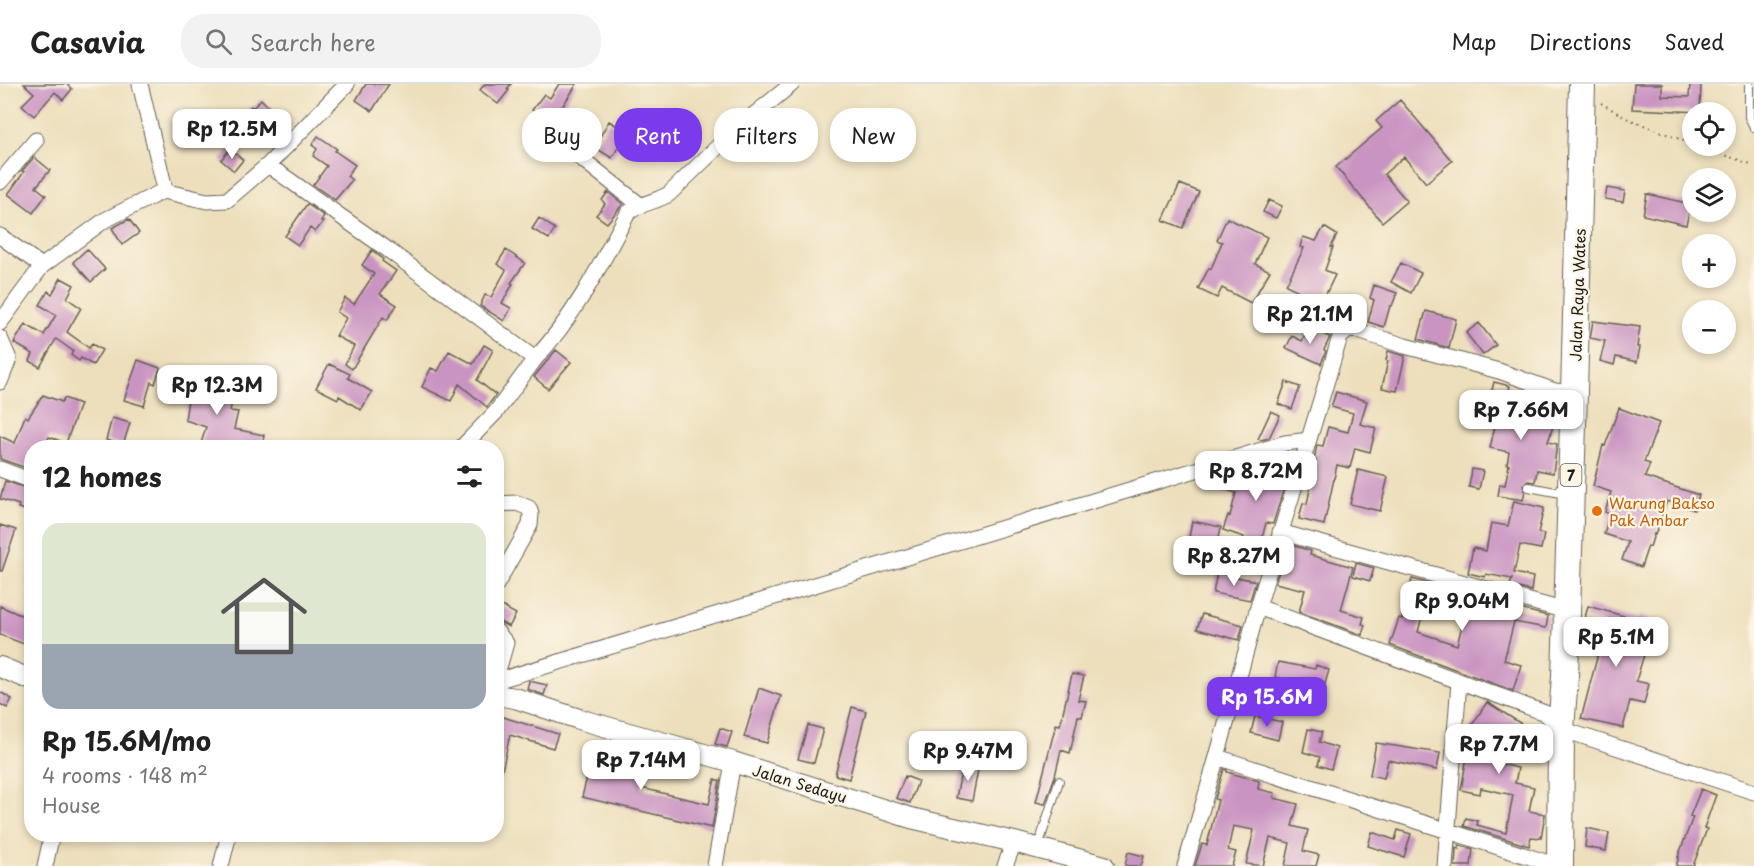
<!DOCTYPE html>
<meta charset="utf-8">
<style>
body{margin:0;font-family:"Playpen Sans",sans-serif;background:#f2f2f2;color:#222;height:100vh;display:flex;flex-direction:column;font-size:22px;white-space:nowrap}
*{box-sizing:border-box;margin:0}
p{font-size:20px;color:#767676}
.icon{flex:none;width:33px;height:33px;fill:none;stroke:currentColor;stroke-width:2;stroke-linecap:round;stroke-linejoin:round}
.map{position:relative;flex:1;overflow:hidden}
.side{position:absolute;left:24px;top:356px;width:480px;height:402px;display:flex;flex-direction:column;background:#fff;border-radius:24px;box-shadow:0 3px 9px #0003}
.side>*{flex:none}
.hud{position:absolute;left:522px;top:24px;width:570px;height:54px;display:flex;gap:12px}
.tools{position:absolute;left:1682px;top:18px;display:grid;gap:12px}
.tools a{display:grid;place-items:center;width:54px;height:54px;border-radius:50%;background:#fff;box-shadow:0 3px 9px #0003;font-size:30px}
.price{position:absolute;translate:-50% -51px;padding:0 14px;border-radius:12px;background:#fff;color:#222;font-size:20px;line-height:39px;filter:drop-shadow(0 2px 3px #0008)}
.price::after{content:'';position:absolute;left:50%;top:36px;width:18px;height:14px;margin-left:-9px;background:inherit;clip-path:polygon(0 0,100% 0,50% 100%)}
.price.selected{background:#7c3aed;color:#fff}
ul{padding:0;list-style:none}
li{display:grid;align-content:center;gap:12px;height:318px;padding:0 18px}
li+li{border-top:2px solid #e0e0e0}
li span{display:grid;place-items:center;height:186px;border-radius:18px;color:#555}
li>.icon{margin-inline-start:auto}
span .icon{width:108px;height:108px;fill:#fffc;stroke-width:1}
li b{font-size:26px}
h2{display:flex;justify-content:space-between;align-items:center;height:72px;padding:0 18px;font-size:26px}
.tag{padding:0 21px;border-radius:24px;background:#fff;box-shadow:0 3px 9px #0003;font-size:21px;line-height:54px}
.tag.selected{background:#7c3aed;color:#fff}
header{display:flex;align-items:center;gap:36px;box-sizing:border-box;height:84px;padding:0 30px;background:#fff;border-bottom:2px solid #e0e0e0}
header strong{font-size:28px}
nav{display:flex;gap:33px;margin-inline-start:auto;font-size:21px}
.search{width:420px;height:54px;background:#f2f2f2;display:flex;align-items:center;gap:15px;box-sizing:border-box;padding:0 21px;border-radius:24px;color:#767676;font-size:22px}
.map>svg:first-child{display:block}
</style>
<header>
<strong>Casavia</strong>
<div class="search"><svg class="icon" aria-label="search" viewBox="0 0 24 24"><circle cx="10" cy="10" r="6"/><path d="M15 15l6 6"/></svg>Search here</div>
<nav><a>Map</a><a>Directions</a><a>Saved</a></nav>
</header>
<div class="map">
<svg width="1754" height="782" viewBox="0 0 1754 782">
<rect width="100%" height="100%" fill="#fcf5e5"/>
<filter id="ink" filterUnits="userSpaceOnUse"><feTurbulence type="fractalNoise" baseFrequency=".0167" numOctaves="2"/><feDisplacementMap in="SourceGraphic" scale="12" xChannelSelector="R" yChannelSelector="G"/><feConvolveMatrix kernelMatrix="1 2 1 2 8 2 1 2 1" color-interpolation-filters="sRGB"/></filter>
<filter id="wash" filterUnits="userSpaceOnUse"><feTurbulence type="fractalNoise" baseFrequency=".008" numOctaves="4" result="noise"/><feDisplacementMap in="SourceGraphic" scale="24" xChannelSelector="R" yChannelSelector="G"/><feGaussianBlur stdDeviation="1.35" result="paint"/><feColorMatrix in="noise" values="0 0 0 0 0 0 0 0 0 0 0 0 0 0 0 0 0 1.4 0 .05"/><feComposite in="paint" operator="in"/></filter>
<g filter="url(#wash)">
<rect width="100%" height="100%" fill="#eddfbc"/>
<g id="blocks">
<path fill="#ca94c2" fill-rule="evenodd" d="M24,0H67L72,5L63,16L55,8L34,32L22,21L34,9Z
M366,0H389L372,27L356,16Z
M485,0H511L507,5L509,6L498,20L480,6Z
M559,0H577L551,40L532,26L544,10L550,14Z
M1634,0H1662V12L1689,13L1690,0H1701L1700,28L1632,25Z
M261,15L270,24L263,33L275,44L267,53L243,31L251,22L253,24Z
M1400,16L1452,77L1426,99L1404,73L1384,90L1407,117L1382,138L1336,83L1382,44L1376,37Z
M609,37L627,48L612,74L594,63Z
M318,52L337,65L335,67L355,81L347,92L352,96L335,116L313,101L327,82L313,72L317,65L312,61Z
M230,65L243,76L234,87L221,76Z
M34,73L50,86L36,103L46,111L33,129L8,110L24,88L22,87Z
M1180,100L1199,108L1183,144L1163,136Z
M1607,104L1625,107L1623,118L1605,115Z
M608,108L623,120L607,139L596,131L605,120L602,116Z
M1647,110L1691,120L1686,141L1643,131Z
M1269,116L1282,122L1276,134L1263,128Z
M307,120L324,132L321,137L323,138L315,148L310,144L298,161L285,152Z
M539,134L555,145L549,155L532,145Z
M1227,134L1267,153L1255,180L1270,187L1251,219L1222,204L1217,214L1198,205L1209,184L1211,185L1222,158L1217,156Z
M129,135L139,149L122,161L112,144Z
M1324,143L1337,151L1331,163H1333L1325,186L1335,191L1322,218L1286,201L1304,164L1300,163L1303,153L1316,157Z
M87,165L105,185L91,198L73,178Z
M372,166L383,175L382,177L396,187L380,210L397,221L387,236L383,233L352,285L345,280L354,262L336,252L346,234L337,228L345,214L354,220L374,190L362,181Z
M506,166L525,179L511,199L513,200L502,219L511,224L504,237L480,222L485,211L491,213L506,186L497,180Z
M1401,179L1421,189L1411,209L1391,198Z
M61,194L74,201L67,214L81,224L67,248L89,264L92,260L102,266L93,281L81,274L79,277L71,271L73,267L56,255L40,283L30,277L33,270L14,259L25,240L44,251L56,231L40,221L48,207L52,210Z
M1374,201L1397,209L1392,222H1390L1384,243L1368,238L1374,216L1370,214Z
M1426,227L1456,235L1449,264L1418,255Z
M1593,237L1640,243L1637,263H1640L1637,278L1616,273L1614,281L1600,277L1605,257L1590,254Z
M1479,239L1496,261L1483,271L1466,249Z
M1309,243L1330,253L1324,266L1326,267L1321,280L1286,264L1292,252L1302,257Z
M484,261L493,266L477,296L496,311L487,323L459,300L451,317L422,303L431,284L438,287L449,267L473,280Z
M556,266L571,278L548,305L534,293Z
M1388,267L1405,272L1397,307L1382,304L1388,277L1386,276Z
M138,276L160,284L155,300L151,298L144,322L124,316Z
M329,280L350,290L348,294L372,308L361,326L339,312L338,315L316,304Z
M192,289L214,293L212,307L233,312L230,327L238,328L234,345L264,351L262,363H200L206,343L185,336Z
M1286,298L1300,303L1292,325L1278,320Z
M1494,298L1510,302L1507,314L1537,323V326L1556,333L1548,358L1557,360L1553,389L1537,386L1535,398L1528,397L1523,401L1525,407L1523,416L1498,412L1500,400L1505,401L1509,381L1507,380L1509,368L1490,364L1498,328L1487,325Z
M1336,308L1367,317L1360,340L1376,344L1370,368L1355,364L1350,384L1337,381L1324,441L1299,435L1303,419L1307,420L1316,376H1314L1317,361L1323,362L1328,343L1348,348L1353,329L1331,323Z
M43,311L62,318L64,314L80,320L66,359L49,353L44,363H32V386L0,375V352L15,359L25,332L28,334Z
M1619,324L1659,339L1644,378L1650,380L1645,393L1699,411L1694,426L1667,417L1655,451L1654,450L1650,463L1648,462L1641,483L1622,476L1628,458L1604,450L1610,430L1605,428L1611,408L1593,402L1603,361L1605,362Z
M1271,327L1280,331L1269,354L1261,356L1258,355Z
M112,334L130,339L123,361L106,356Z
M1268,374L1290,378L1287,394L1273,440L1266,439L1257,473L1240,469L1244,453L1223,446L1228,431L1230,432L1236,409L1217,403L1221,392L1241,398L1242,393L1250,395L1253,379Z
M1472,385L1483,387L1479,405L1469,403Z
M1358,386L1388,393L1380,427L1350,420Z
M5,397L32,406V428L18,424L19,421L0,415Z
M1514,417L1544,424L1538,449L1544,450L1541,465L1520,461L1514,489L1533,493L1531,507L1510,502L1512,495L1486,490L1485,493L1468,489L1473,464L1486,467L1491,439L1508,442Z
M1192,437L1221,443L1217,464L1188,459Z
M0,441L16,446L2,487H0Z
M1288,460L1311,467L1310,471L1353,483L1341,526L1364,533L1362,540L1365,541L1362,551L1299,528L1305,506L1275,499L1281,482L1283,483Z
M1356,479L1374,484L1370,497L1353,492Z
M1217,489L1256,497L1250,516L1213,509Z
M1412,495L1431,500L1430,503L1467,510V512L1548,532L1546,544L1514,538L1504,576L1521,581L1513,607L1390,561L1399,534L1402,535ZM1425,521L1465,530L1457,561L1418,548Z
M496,519L516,530L509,543L496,536Z
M0,522L32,536V563L0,551Z
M1588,522L1638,536L1639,532L1650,536L1643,559L1647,561L1636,597L1649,600L1644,620L1630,617L1623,644L1581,635L1599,566L1596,565L1604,539L1585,534Z
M1202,530L1243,541L1239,556L1197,545Z
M1278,578L1315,585L1316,581L1329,586L1323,607L1309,603L1310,601L1275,593Z
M1072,590L1084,592L1078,616L1086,617L1082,633L1078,632L1070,669L1061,666L1055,692L1045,720L1036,718L1056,640L1060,641Z
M529,597L547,601L544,611L527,605Z
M759,604L781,612L767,659L744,653Z
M0,608L12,615L7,624L0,620Z
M1487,618L1523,641L1497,679L1518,684L1515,699L1534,703L1529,727L1545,730L1541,754L1531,753L1529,762L1464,742L1466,734L1478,737L1477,741L1506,749L1513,711L1481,704L1480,710L1461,706L1470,655L1465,652Z
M852,623L866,627L849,695L835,691Z
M1255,632L1282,638L1278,656L1251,649Z
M503,633L558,650L553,664L510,651L501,691L496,690V652Z
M808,641L823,645L814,679L798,675Z
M720,644L732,648L727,663L715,660Z
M1308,645L1322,648L1319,658L1337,664L1331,685L1318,681L1320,673L1303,668Z
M1376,659L1440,669L1437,686L1388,676L1384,694L1370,691Z
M594,665L647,677L641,704L709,720L715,695L720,697L712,744L582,713Z
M963,678L979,681L972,717L956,714Z
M1224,685L1227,686V688L1259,697L1258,705L1275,709L1274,714L1298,720L1292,742L1308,746L1303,767L1319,771L1316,782H1285L1290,759L1270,754L1263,782L1246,780L1254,746L1233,742L1228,766L1236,768L1232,782H1195L1202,760L1207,761L1218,716L1215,715Z
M905,692L918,697L910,719L896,714Z
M1701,705L1716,711L1704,744L1707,745L1693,782H1676L1679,773H1678L1693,733L1690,732Z
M1587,744L1609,749L1606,767L1585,763Z
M1398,746L1411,750L1404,773L1368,762L1372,748L1395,756Z
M1459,761L1473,765L1471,782H1455L1456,764L1459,765Z
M1128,768L1144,772L1141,782H1125Z"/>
</g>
</g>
<g filter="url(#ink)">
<use href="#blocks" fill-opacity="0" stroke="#656054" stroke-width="1.5"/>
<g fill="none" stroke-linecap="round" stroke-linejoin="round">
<g stroke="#656054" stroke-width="10">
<path id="service" d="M1749,0V33L1754,43
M1529,403L1566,410
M1038,763L1059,697"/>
</g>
<g stroke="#656054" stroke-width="17">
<path id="minor" d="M577,71L640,121
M268,81L391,168L535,275L496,328L462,363
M0,98L36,56
M163,107L207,117L227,116L268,81L347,0
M0,152L42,182
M0,239L42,182L105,136L163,107L164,101L140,0
M0,254L9,275L0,298
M535,275C575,232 601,180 628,129C640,119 656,118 669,110L734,47L792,0
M0,385L32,397
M496,420L517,419L529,424L531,430L530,441L496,501
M1280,448L1566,527
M1258,523L1545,629L1561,645L1754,708
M496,547L506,559L496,594
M496,597L1285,359L1309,356
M1217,673L1558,782
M45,782L52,750
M221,782L229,750
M715,782L733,678
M1005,782L1014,758
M1185,782L1217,673L1258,523L1340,253L1347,247L1355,246L1405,262L1499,287L1555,307L1574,309
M1445,782L1459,598"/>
</g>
<g stroke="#656054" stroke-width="22">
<path id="tertiary" d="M0,583L32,596
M496,611L515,614L582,636L733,678L911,734L1014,758L1104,782"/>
</g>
<g stroke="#656054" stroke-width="28">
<path id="trunk" d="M1560,782L1561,645L1565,592L1574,309L1582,0"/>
</g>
<path stroke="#656054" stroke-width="2" stroke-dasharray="1.5 4.5" stroke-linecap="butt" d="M1601,19L1626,34L1692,60
M1697,62L1754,81"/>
<use href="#service" stroke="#fff" stroke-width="8"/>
<use href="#minor" stroke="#fff" stroke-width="15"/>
<use href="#tertiary" stroke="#fff" stroke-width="20"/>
<use href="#trunk" stroke="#fff" stroke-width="26"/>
</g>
</g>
<circle fill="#e8710a" stroke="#fcf5e5" stroke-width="2" cx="1597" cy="427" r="6"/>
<g text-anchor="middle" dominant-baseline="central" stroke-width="4.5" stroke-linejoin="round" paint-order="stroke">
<rect fill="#fcf5e5" stroke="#5f5d58" stroke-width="1.5" x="1560.5" y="380" width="21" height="22" rx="4.5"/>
<g font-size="14" font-weight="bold" fill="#1c1c1c">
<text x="1571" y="391">7</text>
</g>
<g font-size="15" fill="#1c1c1c" stroke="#fcf5e5">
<text transform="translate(1577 211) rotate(-88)">Jalan Raya Wates</text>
<text transform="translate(800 699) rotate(17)">Jalan Sedayu</text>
</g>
<g font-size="15" fill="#c56008" stroke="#fcf5e5" text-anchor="start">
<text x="1609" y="418">Warung Bakso<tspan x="1609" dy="17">Pak Ambar</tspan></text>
</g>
</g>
</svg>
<div class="tools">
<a><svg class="icon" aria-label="locate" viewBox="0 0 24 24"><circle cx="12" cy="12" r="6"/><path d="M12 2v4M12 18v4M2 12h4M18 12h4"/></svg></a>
<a><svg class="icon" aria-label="layers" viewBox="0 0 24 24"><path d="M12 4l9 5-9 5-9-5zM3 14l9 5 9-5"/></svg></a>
<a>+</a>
<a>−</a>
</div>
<b class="price" style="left:232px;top:76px">Rp 12.5M</b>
<b class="price" style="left:1310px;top:261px">Rp 21.1M</b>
<b class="price" style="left:217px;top:332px">Rp 12.3M</b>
<b class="price" style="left:1521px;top:357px">Rp 7.66M</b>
<b class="price" style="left:1256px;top:418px">Rp 8.72M</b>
<b class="price" style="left:1234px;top:503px">Rp 8.27M</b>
<b class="price" style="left:1462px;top:548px">Rp 9.04M</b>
<b class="price" style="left:1616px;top:584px">Rp 5.1M</b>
<b class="price selected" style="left:1267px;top:644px">Rp 15.6M</b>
<b class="price" style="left:1499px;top:691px">Rp 7.7M</b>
<b class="price" style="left:968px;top:698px">Rp 9.47M</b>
<b class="price" style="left:641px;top:707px">Rp 7.14M</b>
<div class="hud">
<a class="tag">Buy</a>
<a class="tag selected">Rent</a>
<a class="tag">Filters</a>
<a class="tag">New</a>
</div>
<section class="side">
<h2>12 homes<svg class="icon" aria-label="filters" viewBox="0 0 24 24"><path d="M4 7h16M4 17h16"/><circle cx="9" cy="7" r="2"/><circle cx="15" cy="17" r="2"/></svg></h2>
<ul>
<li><span style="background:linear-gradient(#dfe7d0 65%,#9aa5b1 0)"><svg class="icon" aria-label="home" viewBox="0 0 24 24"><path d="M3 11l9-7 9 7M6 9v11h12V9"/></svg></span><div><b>Rp 15.6M/mo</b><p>4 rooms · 148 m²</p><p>House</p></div></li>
</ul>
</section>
</div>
